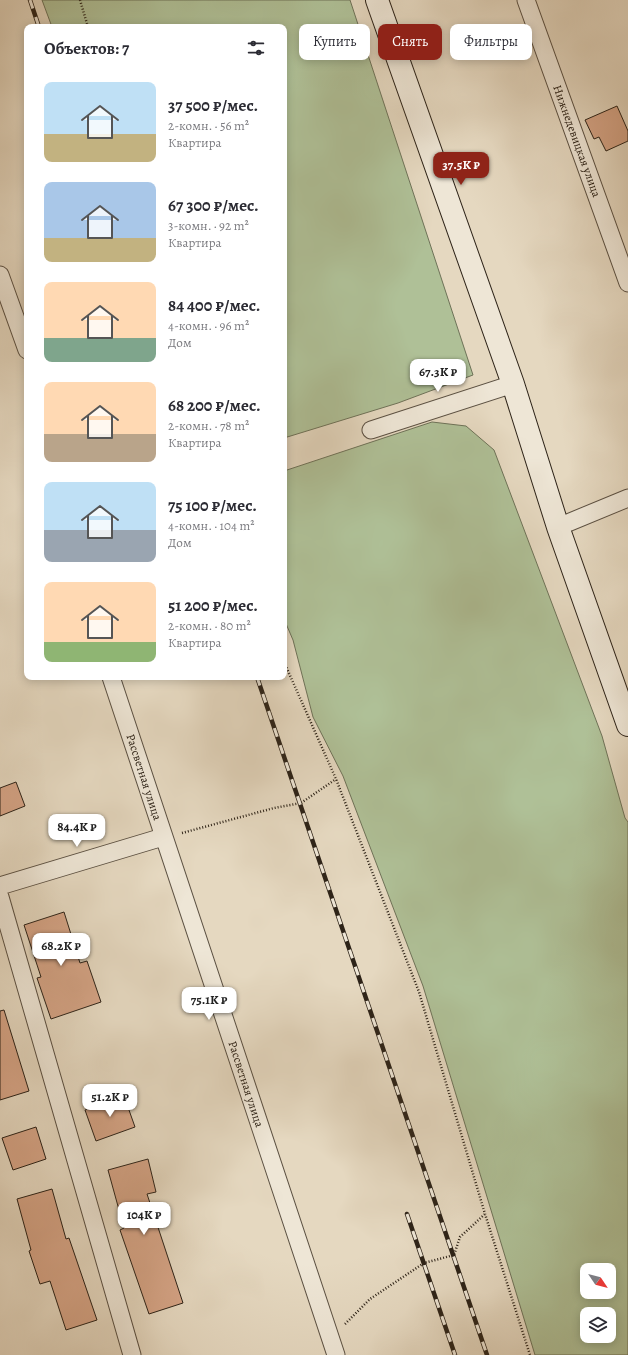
<!DOCTYPE html>
<html lang="ru">
<meta charset="utf-8">
<style>
body{margin:0;font-family:Alegreya,serif;background:#f2f2f3;color:#2b2b33;height:100vh;display:flex;flex-direction:column;font-size:15px;white-space:nowrap}
*{box-sizing:border-box;margin:0}
p{font-size:13px;color:#7c7c81}
.icon{flex:none;width:22px;height:22px;fill:none;stroke:currentColor;stroke-width:2;stroke-linecap:round;stroke-linejoin:round}
.map{position:relative;flex:1;overflow:hidden}
.side{position:absolute;left:24px;top:24px;width:263px;height:656px;display:flex;flex-direction:column;background:#fff;border-radius:8px;box-shadow:0 2px 10px #0003}
.side>*{flex:none}
.hud{position:absolute;left:299px;top:24px;width:269px;height:36px;display:flex;gap:8px}
.needle{width:26px;rotate:125deg}
.controls{position:absolute;left:580px;top:1263px;display:grid;gap:8px}
.controls a{display:grid;place-items:center;width:36px;height:36px;border-radius:8px;background:#fff;box-shadow:0 2px 10px #0003;font-size:20px}
.price{position:absolute;translate:-50% -34px;padding:0 9px;border-radius:8px;background:#fff;color:#222;font-size:13px;line-height:26px;filter:drop-shadow(0 1px 2px #0008)}
.price::after{content:'';position:absolute;left:50%;top:24px;width:12px;height:9px;margin-left:-6px;background:inherit;clip-path:polygon(0 0,100% 0,50% 100%)}
.price.selected{background:#8f2418;color:#fff}
ul{padding:0;list-style:none}
li{display:flex;align-items:center;gap:12px;height:100px;padding:0 20px}
li span{display:grid;place-items:center;flex:none;width:112px;height:80px;border-radius:8px;color:#555}
li>.icon{margin-inline-start:auto}
span .icon{width:48px;height:48px;fill:#fffc;stroke-width:1}
li b{font-size:17px}
h2{display:flex;justify-content:space-between;align-items:center;height:48px;padding:0 20px;font-size:17px}
.pill{padding:0 14px;border-radius:8px;background:#fff;box-shadow:0 2px 10px #0003;font-size:14px;line-height:36px}
.pill.selected{background:#8f2418;color:#fff}
.map>svg:first-child{display:block}
</style>
<div class="map">
<svg width="628" height="1355" viewBox="0 0 628 1355">
<rect width="100%" height="100%" fill="#e5d8c0"/>
<filter id="stains"><feTurbulence type="fractalNoise" baseFrequency=".005" numOctaves="4"/><feColorMatrix values="0 0 0 0 .2 0 0 0 0 .09 0 0 0 0 .02 0 0 0 .5 -.17"/></filter>
<radialGradient id="worn" r=".72"><stop offset=".6" stop-color="#630" stop-opacity="0"/><stop offset="1" stop-color="#630" stop-opacity=".3"/></radialGradient>
<path fill="#afc097" stroke="#6e7258" fill-rule="evenodd" d="M42,0H350L473,375L398,403L284,438V27H52Z
M432,422L466,426L494,450L602,736L625,818L628,822V1355H535L423,986L343,776L313,717L293,640L284,619V471ZM587,1270H609V1292H587ZM587,1314H609V1336H587Z"/>
<path fill="#d5a486" stroke="#2d2318" d="M617,106L628,131V141L606,151L599,137L594,139L585,120Z
M16,782L25,806L0,816V788Z
M64,912L80,963L87,961L101,1002L51,1019L37,978L41,977L24,925Z
M4,1010L29,1091L0,1100V1011Z
M124,1096L135,1127L96,1141L85,1110Z
M36,1127L46,1159L13,1170L2,1138Z
M148,1159L156,1192L147,1194L183,1303L149,1314L120,1230L124,1228L108,1170Z
M52,1189L66,1239L69,1238L97,1320L66,1330L50,1281L40,1284L29,1251L31,1250L17,1199Z"/>
<g fill="none" stroke-linecap="round" stroke-linejoin="round">
<g stroke="#5b5042" stroke-width="19">
<path id="street" d="M526,0L628,283
M0,275L27,350
M371,430L513,384
M558,527L628,498
M111,677L336,1355
M0,886L163,837
M0,897L132,1355"/>
</g>
<g stroke="#2d2318" stroke-width="24">
<path id="secondary" d="M377,0L513,384L558,527L628,725"/>
</g>
<path stroke="#2d2318" stroke-width="2.5" stroke-dasharray="1 2" stroke-linecap="butt" d="M80,0L88,27
M284,662L336,779L419,992L485,1214L530,1355
M182,833L274,808L301,803L336,779
M345,1324L370,1299L424,1263L454,1255L460,1237L485,1214"/>
<use href="#street" stroke="#eee6d6" stroke-width="17"/>
<use href="#secondary" stroke="#eee6d6" stroke-width="22"/>
<g stroke="#2d2318" stroke-width="4.5">
<path id="rail" d="M30,0L39,27
M257,677L487,1355
M407,1214L455,1355"/>
</g>
<use href="#rail" stroke="#eee6d6" stroke-width="3" stroke-dasharray="9" stroke-linecap="butt"/>
</g>
<g text-anchor="middle" dominant-baseline="central" stroke-width="3" stroke-linejoin="round" paint-order="stroke">
<g font-size="12" fill="#2d2318" stroke="#eee6d6">
<text transform="translate(577 141) rotate(70)">Нижнедевицкая улица</text>
<text transform="translate(144 777) rotate(72)">Рассветная улица</text>
<text transform="translate(246 1084) rotate(72)">Рассветная улица</text>
</g>
</g>
<rect width="100%" height="100%" filter="url(#stains)"/>
<rect width="100%" height="100%" fill="url(#worn)"/>
</svg>
<div class="controls">
<a><svg class="needle" viewBox="-14 -14 28 28"><path d="M0-13l5 13h-10z" fill="#e53935"/><path d="M0 13l5-13h-10z" fill="#7c7c81"/></svg></a>
<a><svg class="icon" aria-label="layers" viewBox="0 0 24 24"><path d="M12 4l9 5-9 5-9-5zM3 14l9 5 9-5"/></svg></a>
</div>
<b class="price selected" style="left:461px;top:186px">37.5K ₽</b>
<b class="price" style="left:438px;top:393px">67.3K ₽</b>
<b class="price" style="left:77px;top:848px">84.4K ₽</b>
<b class="price" style="left:61px;top:967px">68.2K ₽</b>
<b class="price" style="left:209px;top:1021px">75.1K ₽</b>
<b class="price" style="left:110px;top:1118px">51.2K ₽</b>
<b class="price" style="left:144px;top:1236px">104K ₽</b>
<div class="hud">
<a class="pill">Купить</a>
<a class="pill selected">Снять</a>
<a class="pill">Фильтры</a>
</div>
<section class="side">
<h2>Объектов: 7<svg class="icon" aria-label="filters" viewBox="0 0 24 24"><path d="M4 7h16M4 17h16"/><circle cx="9" cy="7" r="2"/><circle cx="15" cy="17" r="2"/></svg></h2>
<ul>
<li><span style="background:linear-gradient(#bfe0f5 65%,#c2b280 0)"><svg class="icon" aria-label="home" viewBox="0 0 24 24"><path d="M3 11l9-7 9 7M6 9v11h12V9"/></svg></span><div><b>37 500 ₽/мес.</b><p>2-комн. · 56 m²</p><p>Квартира</p></div></li>
<li><span style="background:linear-gradient(#a9c7e8 70%,#c2b280 0)"><svg class="icon" aria-label="home" viewBox="0 0 24 24"><path d="M3 11l9-7 9 7M6 9v11h12V9"/></svg></span><div><b>67 300 ₽/мес.</b><p>3-комн. · 92 m²</p><p>Квартира</p></div></li>
<li><span style="background:linear-gradient(#ffd9b3 70%,#7fa58c 0)"><svg class="icon" aria-label="home" viewBox="0 0 24 24"><path d="M3 11l9-7 9 7M6 9v11h12V9"/></svg></span><div><b>84 400 ₽/мес.</b><p>4-комн. · 96 m²</p><p>Дом</p></div></li>
<li><span style="background:linear-gradient(#ffd9b3 65%,#b9a48a 0)"><svg class="icon" aria-label="home" viewBox="0 0 24 24"><path d="M3 11l9-7 9 7M6 9v11h12V9"/></svg></span><div><b>68 200 ₽/мес.</b><p>2-комн. · 78 m²</p><p>Квартира</p></div></li>
<li><span style="background:linear-gradient(#bfe0f5 60%,#9aa5b1 0)"><svg class="icon" aria-label="home" viewBox="0 0 24 24"><path d="M3 11l9-7 9 7M6 9v11h12V9"/></svg></span><div><b>75 100 ₽/мес.</b><p>4-комн. · 104 m²</p><p>Дом</p></div></li>
<li><span style="background:linear-gradient(#ffd9b3 75%,#8fb573 0)"><svg class="icon" aria-label="home" viewBox="0 0 24 24"><path d="M3 11l9-7 9 7M6 9v11h12V9"/></svg></span><div><b>51 200 ₽/мес.</b><p>2-комн. · 80 m²</p><p>Квартира</p></div></li>
</ul>
</section>
</div>
